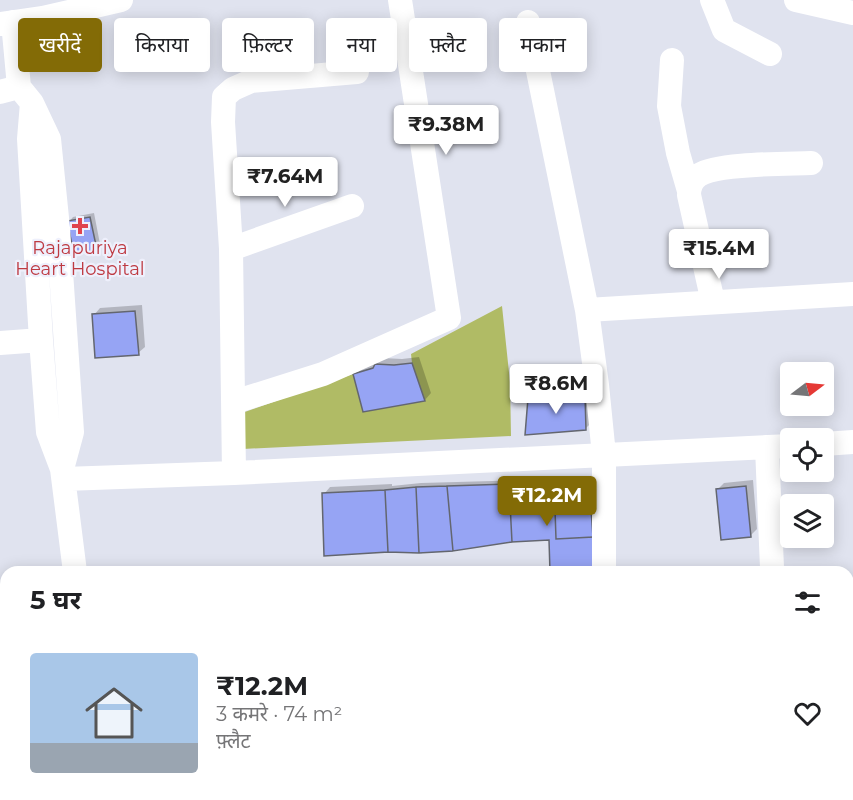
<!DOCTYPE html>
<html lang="hi">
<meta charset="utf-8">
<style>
body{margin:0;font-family:Montserrat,"Noto Sans Devanagari",sans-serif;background:#f2f2f2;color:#202124;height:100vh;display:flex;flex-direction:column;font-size:22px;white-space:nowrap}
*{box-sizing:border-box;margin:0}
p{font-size:20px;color:#757577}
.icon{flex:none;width:33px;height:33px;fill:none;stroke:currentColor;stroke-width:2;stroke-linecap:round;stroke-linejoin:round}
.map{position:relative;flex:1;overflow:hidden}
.panel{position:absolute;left:0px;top:566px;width:854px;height:236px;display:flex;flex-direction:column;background:#fff;border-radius:18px 18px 0 0;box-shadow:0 3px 15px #0003}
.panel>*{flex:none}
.banner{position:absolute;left:18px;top:18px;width:818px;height:54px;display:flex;gap:12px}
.needle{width:39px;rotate:74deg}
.tools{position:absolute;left:780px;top:362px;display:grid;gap:12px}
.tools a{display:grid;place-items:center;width:54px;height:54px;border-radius:6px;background:#fff;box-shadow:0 3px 15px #0003;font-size:30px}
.price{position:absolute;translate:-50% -51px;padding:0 14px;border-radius:6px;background:#fff;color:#222;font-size:20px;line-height:39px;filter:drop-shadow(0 2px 3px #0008)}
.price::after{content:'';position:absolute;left:50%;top:36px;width:18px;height:14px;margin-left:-9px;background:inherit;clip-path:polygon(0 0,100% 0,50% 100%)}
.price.current{background:#836b06;color:#fff}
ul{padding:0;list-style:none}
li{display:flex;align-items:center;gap:18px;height:150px;padding:0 30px}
li span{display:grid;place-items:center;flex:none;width:168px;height:120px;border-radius:6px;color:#555}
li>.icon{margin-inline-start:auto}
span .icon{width:72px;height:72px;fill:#fffc;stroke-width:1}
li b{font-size:26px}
h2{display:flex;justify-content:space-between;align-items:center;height:72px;padding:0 30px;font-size:26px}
.pill{padding:0 21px;border-radius:6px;background:#fff;box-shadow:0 3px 15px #0003;font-size:21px;line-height:54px}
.pill.current{background:#836b06;color:#fff}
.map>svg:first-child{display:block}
</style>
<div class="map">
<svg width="853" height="800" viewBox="0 0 853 800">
<rect width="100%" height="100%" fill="#e0e3ef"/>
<path fill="#b0bb65" d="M502,306L510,382L511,436L243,449L242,413L353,374L363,411L425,401L412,363L411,354Z"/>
<path fill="#0003" d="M94,213L100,244L96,249L69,222L73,217Z
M142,305L145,347L138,353L94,315L100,308Z
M419,357L431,393L425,400L364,410L355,375L362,368L379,362L383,358L402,359Z
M589,392L590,424L585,429L529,399L534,395Z
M592,478L598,572L551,539L324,494L330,487L392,484V486L421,483Z
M753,480L757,529L750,536L718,489L724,483Z
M637,795H650V799L635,800V797Z"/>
<path fill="#96a4f4" stroke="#63666f" stroke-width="1.5" d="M90,217L97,250L74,254L67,221Z
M135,311L139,355L95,358L92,314Z
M412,363L425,401L363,412L353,374L373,368L375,364L394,365Z
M585,396L586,430L525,435L528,398Z
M554,481H589L593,537L556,539Z
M554,481L556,539L593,537L594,572H550L549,540L512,542L509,484Z
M509,484L512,542L453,551L447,486Z
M447,486L453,551L419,553L416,487Z
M746,486L751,537L721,540L716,489Z
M416,487L419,553L388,552L385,490Z
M385,490L388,552L324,556L322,493Z
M454,795H601V797L561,799L560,800H454Z"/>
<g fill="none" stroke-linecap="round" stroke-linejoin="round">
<path stroke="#fff" stroke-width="24" d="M712,0L724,30L770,54
M796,0L853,13
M13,22L19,87
M528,22L587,310L597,385L604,455V572
M0,24L43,18L121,0
M672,60L669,106L678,153L689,191
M0,92L19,87L32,103L49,139L58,228L72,432L62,469
M32,103L29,139L41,340L48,432L62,469L75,572
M231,249L352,206
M713,302L689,195C689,187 691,180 699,175C718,163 786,164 811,163
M587,310L853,294
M0,343L41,340
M234,402L323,374L449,318L400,0
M824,444L853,442
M767,447L772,568
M234,473L231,249L223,122L224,97L233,89L251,81L357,72
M64,479L234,473L790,446
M0,657H6
M100,795L101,800
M119,795L120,800
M615,795V800"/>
</g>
<path fill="#e0444e" stroke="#eef0fc" stroke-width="2" d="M77 217h6v6h6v6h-6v6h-6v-6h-6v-6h6z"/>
<g text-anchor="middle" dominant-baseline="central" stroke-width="4.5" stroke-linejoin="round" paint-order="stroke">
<g font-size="18" fill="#be3a42" stroke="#eef0fc">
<text x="80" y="248">Rajapuriya<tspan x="80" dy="21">Heart Hospital</tspan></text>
</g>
</g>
</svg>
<div class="tools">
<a><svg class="needle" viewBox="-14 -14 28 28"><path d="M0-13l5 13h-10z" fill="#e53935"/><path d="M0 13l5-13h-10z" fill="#757577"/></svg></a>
<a><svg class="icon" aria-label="locate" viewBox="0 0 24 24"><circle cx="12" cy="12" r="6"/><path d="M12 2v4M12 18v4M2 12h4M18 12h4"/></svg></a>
<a><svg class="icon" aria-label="layers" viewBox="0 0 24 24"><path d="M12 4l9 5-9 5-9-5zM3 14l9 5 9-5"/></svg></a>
</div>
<b class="price" style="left:446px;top:156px">₹9.38M</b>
<b class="price" style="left:285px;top:208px">₹7.64M</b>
<b class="price" style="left:719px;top:280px">₹15.4M</b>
<b class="price" style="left:556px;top:415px">₹8.6M</b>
<b class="price current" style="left:547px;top:527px">₹12.2M</b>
<div class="banner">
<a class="pill current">खरीदें</a>
<a class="pill">किराया</a>
<a class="pill">फ़िल्टर</a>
<a class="pill">नया</a>
<a class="pill">फ़्लैट</a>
<a class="pill">मकान</a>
</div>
<section class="panel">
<h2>5 घर<svg class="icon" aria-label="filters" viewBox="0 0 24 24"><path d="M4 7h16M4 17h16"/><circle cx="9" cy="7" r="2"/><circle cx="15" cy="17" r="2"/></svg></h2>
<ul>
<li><span style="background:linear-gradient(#a9c7e8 75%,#9aa5b1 0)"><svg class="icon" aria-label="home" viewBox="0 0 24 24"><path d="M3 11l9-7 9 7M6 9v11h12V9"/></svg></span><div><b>₹12.2M</b><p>3 कमरे · 74 m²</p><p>फ़्लैट</p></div><svg class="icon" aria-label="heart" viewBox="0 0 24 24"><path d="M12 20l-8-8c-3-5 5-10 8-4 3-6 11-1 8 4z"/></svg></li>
</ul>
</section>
</div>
